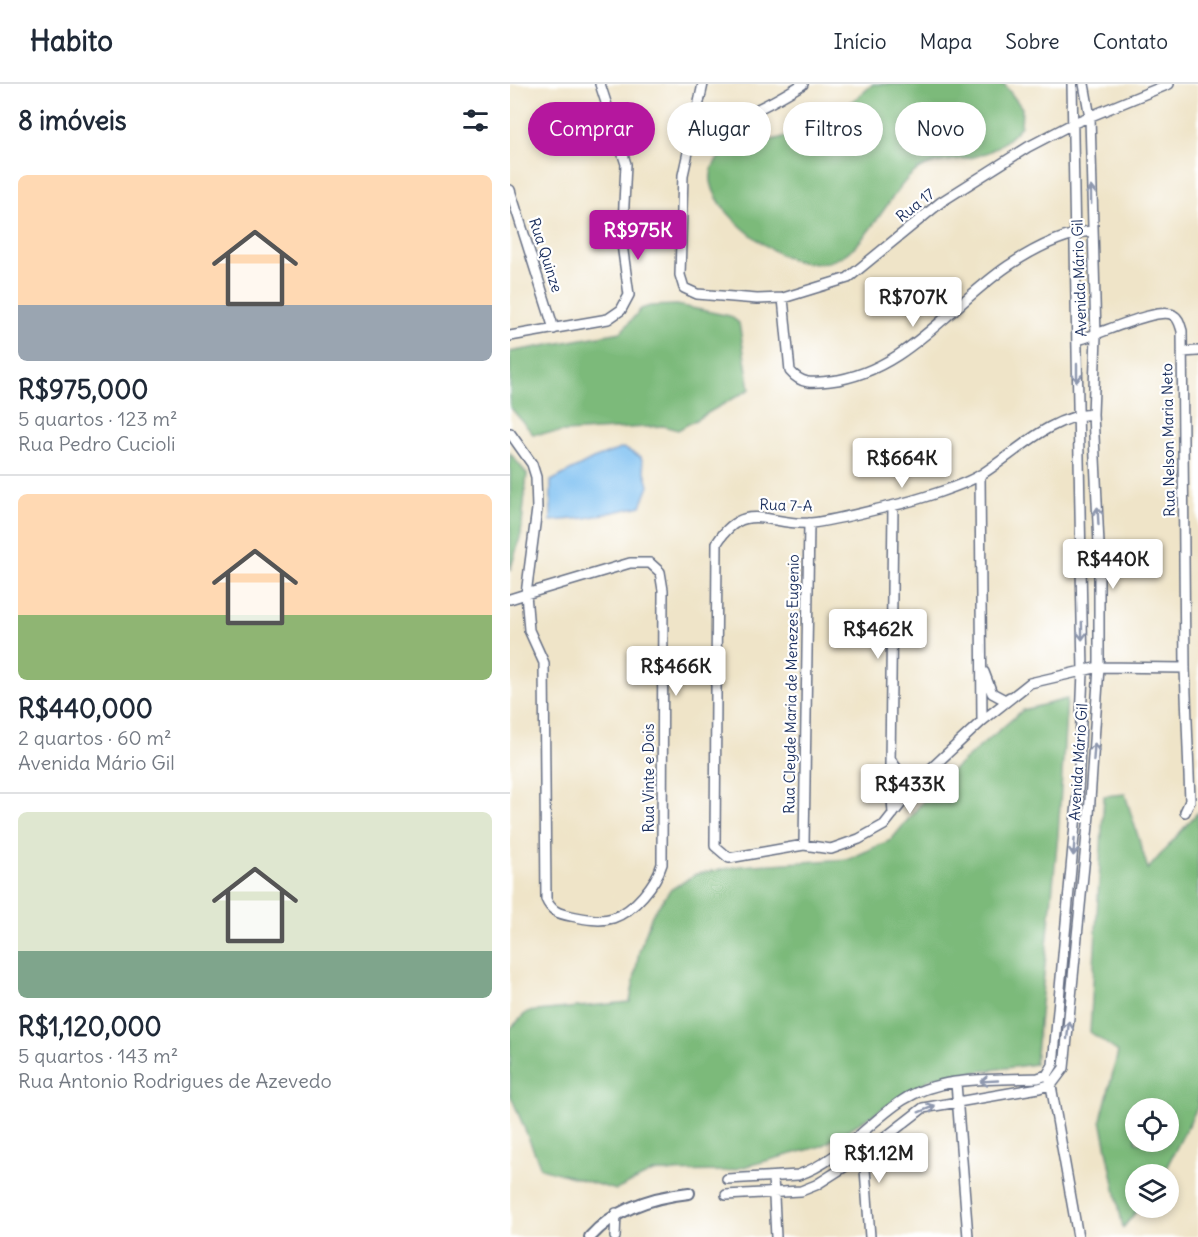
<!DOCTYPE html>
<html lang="pt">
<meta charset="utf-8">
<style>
body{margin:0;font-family:Delius,sans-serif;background:#f2f2f3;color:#1f2937;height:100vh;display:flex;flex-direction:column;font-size:22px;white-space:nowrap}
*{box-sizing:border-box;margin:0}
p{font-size:20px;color:#747a83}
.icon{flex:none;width:33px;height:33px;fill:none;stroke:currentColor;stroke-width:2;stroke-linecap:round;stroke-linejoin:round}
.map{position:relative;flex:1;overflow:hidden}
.sheet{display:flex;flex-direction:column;background:#fff;width:510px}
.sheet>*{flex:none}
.hud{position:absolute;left:18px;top:18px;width:570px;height:54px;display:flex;gap:12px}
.buttons{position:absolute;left:615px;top:1014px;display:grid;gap:12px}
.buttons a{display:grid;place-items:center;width:54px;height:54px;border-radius:50%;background:#fff;box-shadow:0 3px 9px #0003;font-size:30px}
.price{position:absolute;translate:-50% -51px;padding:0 14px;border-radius:6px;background:#fff;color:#222;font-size:20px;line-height:39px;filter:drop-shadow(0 2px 3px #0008)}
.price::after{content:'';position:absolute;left:50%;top:36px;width:18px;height:14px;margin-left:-9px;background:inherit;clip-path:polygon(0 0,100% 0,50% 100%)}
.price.current{background:#b5179e;color:#fff}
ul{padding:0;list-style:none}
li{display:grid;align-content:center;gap:12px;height:318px;padding:0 18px}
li+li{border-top:2px solid #e0e1e3}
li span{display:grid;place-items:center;height:186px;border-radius:9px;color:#555}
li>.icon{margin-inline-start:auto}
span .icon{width:108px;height:108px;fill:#fffc;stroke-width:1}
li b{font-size:26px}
h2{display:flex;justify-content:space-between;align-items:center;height:72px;padding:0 18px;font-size:26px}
.tag{padding:0 21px;border-radius:27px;background:#fff;box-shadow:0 3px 9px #0003;font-size:21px;line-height:54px}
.tag.current{background:#b5179e;color:#fff}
header{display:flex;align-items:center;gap:36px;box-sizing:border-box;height:84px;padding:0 30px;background:#fff;border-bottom:2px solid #e0e1e3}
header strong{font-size:28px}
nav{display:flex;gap:33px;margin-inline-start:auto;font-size:21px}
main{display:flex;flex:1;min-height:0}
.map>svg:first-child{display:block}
</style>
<header>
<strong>Habito</strong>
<nav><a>Início</a><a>Mapa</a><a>Sobre</a><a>Contato</a></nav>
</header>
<main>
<section class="sheet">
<h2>8 imóveis<svg class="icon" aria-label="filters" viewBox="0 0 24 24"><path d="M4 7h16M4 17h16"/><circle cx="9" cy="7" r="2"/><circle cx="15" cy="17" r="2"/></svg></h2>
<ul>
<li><span style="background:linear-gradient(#ffd9b3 70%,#9aa5b1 0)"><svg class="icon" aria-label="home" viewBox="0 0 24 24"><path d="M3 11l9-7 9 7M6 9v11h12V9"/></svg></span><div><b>R$975,000</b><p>5 quartos · 123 m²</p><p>Rua Pedro Cucioli</p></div></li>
<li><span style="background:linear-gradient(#ffd9b3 65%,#8fb573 0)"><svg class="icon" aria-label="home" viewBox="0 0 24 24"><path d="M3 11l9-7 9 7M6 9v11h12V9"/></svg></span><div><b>R$440,000</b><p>2 quartos · 60 m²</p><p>Avenida Mário Gil</p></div></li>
<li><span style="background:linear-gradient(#dfe7d0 75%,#7fa58c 0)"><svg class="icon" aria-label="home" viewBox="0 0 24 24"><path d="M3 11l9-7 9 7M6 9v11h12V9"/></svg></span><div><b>R$1,120,000</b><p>5 quartos · 143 m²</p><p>Rua Antonio Rodrigues de Azevedo</p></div></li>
</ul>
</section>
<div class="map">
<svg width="688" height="1153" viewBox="0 0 688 1153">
<rect width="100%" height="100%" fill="#fff"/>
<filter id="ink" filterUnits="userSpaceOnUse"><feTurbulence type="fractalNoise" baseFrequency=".0167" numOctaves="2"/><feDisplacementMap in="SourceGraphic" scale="12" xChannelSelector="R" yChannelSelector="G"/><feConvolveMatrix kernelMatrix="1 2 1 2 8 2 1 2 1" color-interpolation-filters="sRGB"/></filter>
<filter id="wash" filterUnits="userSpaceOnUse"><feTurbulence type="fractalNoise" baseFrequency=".008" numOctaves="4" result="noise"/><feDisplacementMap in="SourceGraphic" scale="24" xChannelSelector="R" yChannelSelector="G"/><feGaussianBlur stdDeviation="1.35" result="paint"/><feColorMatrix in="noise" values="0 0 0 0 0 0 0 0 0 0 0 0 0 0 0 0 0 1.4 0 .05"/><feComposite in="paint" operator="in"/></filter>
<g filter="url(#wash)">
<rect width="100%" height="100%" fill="#efe4c8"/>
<path fill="#7bba7a" stroke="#4b746c" stroke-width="1.5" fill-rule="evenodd" d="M363,0H494L512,24L511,42C499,56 486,67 467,72C444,79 418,74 400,92C374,117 352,176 311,179C300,180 287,178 276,173C248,161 171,103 213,70C224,62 256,58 270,54C304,43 337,24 363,0Z
M167,221L220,232L229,239L240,305L168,346L153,342L23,350L0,323V268L111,248L131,225L140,222Z
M0,369L17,390L11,450L0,487Z
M557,615L548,751L525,980L422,994L312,1062L218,1087L143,1088L106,1106L31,1084L0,1010V945L17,928L120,918L129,868L142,831L160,806L186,790L230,782L339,775L381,756L430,697L513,626Z
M615,710L638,785L688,728V1022L653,1090H626V1124H629L613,1144L591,1036L608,968L580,948L594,712ZM626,1024H658V1058H626Z"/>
<path fill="#7bbff1" stroke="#4b77a8" stroke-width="1.5" d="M113,364L131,373L139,402L131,422L76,434L41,437V397L83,375Z"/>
</g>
<g filter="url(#ink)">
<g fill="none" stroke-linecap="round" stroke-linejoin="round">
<g stroke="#656e83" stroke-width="12">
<path id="minor" d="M193,0L173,91L170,191L174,204L187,210L247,215L273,214L338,194L431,118L518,63L564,39L659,0
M185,38C224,42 260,20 293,0
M0,106L44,245
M273,214L280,287C292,301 303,299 320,297C395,288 439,222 498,182C522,166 552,150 581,147
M0,252L98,235L111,226L119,211L112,160L116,80L90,0
M567,256C587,252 648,222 663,231C669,234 670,241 672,247L675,584L680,717L675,728
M672,268L688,267
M583,330C540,332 507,368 472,390C453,402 404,417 381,422C355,428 327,436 301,439C261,443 235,414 207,459L205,762L219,774L294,761L321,765L349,755L374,741L412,693L472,637L520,599L589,583L675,584
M0,349L22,380L26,393L27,425L16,510L19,546L34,579L36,815C41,827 49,830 61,832C75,835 90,838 103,834C124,827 146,800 152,780L153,506L150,488L140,479H120L16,510L0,515
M470,391L472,637
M474,588L482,609L495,616L500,613
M381,676C389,689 396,697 412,693
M383,730L380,682L383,422
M294,761L299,439
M540,996L568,1153
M446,999L458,1153
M341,1060L355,1085L360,1153
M263,1093L266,1153
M217,1095L288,1091C330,1077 357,1039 393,1016C431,991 485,996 528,994L537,991L543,981L568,708L573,588L562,0
M216,1111L291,1107L306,1101L350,1073L413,1024L529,1004L542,1000L554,984L579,731L589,583V461L583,330L586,252L580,33L574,0
M105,1153L106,1129"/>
</g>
<g stroke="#656e83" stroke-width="14">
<path id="tertiary" d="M80,1153C105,1125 142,1113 179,1109"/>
</g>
<use href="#minor" stroke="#fff" stroke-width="9"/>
<use href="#tertiary" stroke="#fff" stroke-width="10"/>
</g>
<defs><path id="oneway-shaft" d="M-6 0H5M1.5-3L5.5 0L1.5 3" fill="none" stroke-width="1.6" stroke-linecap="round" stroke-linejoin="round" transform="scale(1.5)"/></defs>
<g stroke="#8d97ae">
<use href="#oneway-shaft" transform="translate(581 111) rotate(-91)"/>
<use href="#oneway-shaft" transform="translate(567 289) rotate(90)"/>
<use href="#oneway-shaft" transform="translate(588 432) rotate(-93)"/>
<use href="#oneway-shaft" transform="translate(572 547) rotate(89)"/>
<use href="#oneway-shaft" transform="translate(584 668) rotate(-86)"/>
<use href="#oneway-shaft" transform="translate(564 763) rotate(94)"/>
<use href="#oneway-shaft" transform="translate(558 946) rotate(-84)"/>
<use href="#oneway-shaft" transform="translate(479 997) rotate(177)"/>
<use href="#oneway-shaft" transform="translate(417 1025) rotate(-22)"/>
</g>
</g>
<g text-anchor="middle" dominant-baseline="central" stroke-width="4.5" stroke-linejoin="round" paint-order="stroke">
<g font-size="15" fill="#1b2f5e" stroke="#fff">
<text transform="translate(405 121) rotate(-38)">Rua 17</text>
<text transform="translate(36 171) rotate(72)">Rua Quinze</text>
<text transform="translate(569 194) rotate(-92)">Avenida Mário Gil</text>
<text transform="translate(658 356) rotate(-91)">Rua Nelson Maria Neto</text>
<text transform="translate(276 421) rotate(2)">Rua 7-A</text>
<text transform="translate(281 600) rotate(-89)">Rua Cleyde Maria de Menezes Eugenio</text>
<text transform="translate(568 678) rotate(-86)">Avenida Mário Gil</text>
<text transform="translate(138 694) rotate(-90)">Rua Vinte e Dois</text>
</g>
</g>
</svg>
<div class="buttons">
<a><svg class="icon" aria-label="locate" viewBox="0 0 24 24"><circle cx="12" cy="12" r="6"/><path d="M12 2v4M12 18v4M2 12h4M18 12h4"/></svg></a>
<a><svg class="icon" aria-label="layers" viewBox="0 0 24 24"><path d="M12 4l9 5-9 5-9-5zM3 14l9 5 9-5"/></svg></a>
</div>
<b class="price current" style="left:128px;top:177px">R$975K</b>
<b class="price" style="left:403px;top:244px">R$707K</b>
<b class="price" style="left:392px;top:405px">R$664K</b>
<b class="price" style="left:603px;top:506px">R$440K</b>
<b class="price" style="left:368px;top:576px">R$462K</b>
<b class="price" style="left:166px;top:613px">R$466K</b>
<b class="price" style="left:400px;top:731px">R$433K</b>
<b class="price" style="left:369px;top:1100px">R$1.12M</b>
<div class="hud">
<a class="tag current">Comprar</a>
<a class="tag">Alugar</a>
<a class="tag">Filtros</a>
<a class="tag">Novo</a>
</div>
</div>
</main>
